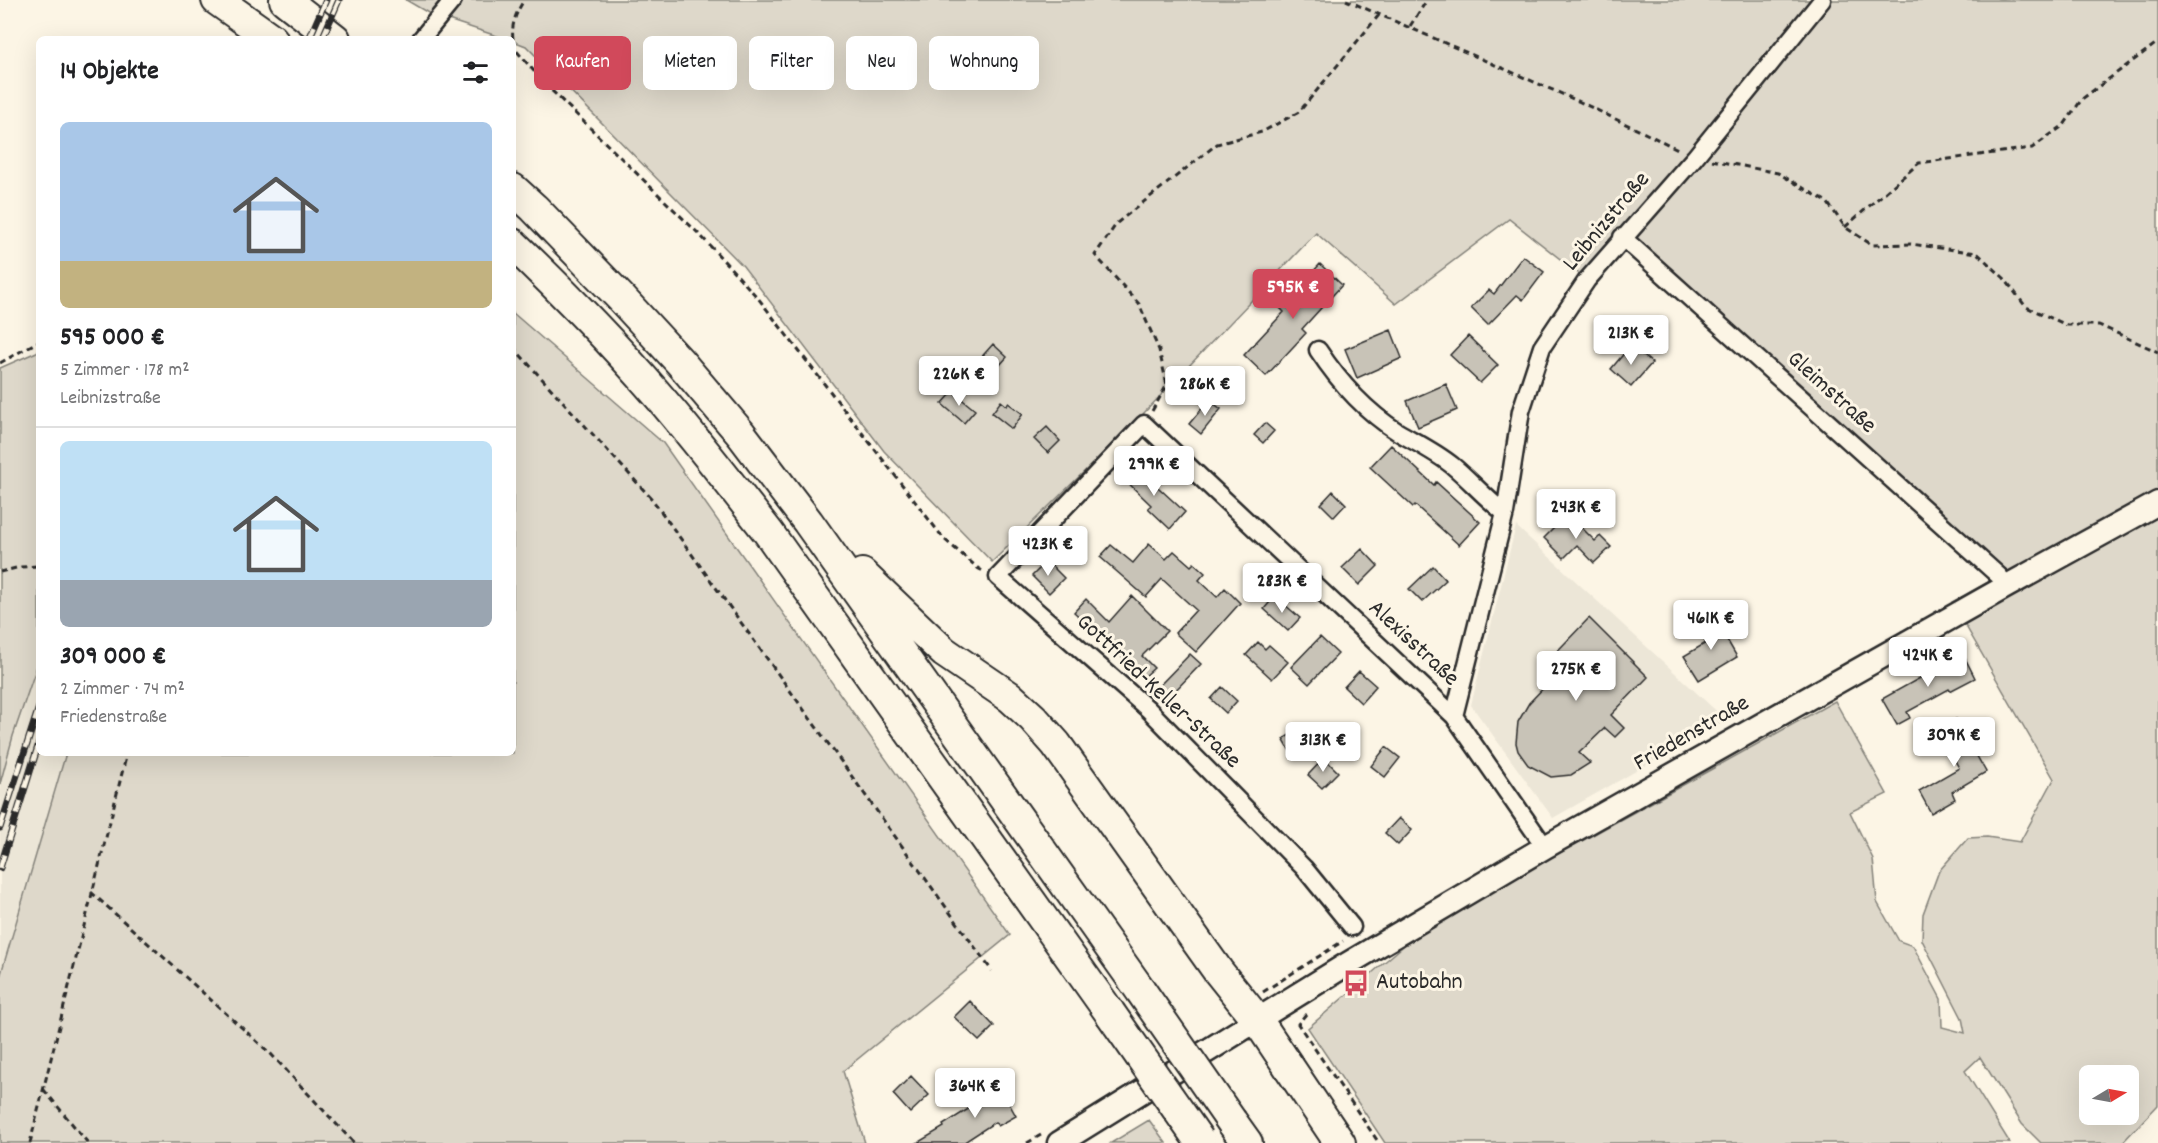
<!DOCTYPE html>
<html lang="de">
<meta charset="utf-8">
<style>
body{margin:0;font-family:Dekko,sans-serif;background:#f2f2f2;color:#202124;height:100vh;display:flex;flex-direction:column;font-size:22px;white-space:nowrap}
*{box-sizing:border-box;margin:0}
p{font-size:20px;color:#757577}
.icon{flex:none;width:33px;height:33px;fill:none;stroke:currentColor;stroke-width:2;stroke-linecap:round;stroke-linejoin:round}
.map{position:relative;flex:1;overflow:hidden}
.drawer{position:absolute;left:36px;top:36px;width:480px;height:720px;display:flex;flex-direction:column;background:#fff;border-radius:9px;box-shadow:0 6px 24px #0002}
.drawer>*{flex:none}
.hud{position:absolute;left:534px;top:36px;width:570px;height:54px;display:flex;gap:12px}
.needle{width:39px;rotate:80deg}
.controls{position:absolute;left:2079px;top:1065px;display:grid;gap:12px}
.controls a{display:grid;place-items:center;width:60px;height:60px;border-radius:9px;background:#fff;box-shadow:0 6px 24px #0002;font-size:30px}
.price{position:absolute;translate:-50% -51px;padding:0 14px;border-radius:6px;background:#fff;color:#222;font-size:20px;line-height:39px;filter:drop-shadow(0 2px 3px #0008)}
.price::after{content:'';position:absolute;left:50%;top:36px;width:18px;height:14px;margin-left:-9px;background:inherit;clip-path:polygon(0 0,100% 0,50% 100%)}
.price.on{background:#d1495b;color:#fff}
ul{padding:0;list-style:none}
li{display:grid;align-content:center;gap:12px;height:318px;padding:0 24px}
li+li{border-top:2px solid #e0e0e0}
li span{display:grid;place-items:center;height:186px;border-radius:9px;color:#555}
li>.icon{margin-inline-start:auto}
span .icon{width:108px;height:108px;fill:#fffc;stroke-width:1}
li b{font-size:26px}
h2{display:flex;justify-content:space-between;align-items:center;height:72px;padding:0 24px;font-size:26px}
.pill{padding:0 21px;border-radius:9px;background:#fff;box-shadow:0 6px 24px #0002;font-size:21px;line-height:54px}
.pill.on{background:#d1495b;color:#fff}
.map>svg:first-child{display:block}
</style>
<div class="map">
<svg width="2158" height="1143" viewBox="0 0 2158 1143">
<rect width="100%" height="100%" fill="#fcf5e5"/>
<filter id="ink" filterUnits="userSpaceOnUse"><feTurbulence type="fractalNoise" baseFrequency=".0167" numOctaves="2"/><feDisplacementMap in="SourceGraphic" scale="12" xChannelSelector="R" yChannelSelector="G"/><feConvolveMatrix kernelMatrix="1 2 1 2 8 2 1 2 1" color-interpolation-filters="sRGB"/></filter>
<g filter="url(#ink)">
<path fill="#ece6d7" d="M1516,526L1726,720L1553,818L1471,705Z
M39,660V753H66L0,977V784L13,736Z"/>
<path fill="#ded8ca" stroke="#84827a" stroke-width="1.5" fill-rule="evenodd" d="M406,0H2158V1105L2122,1143H2041L2022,1124L1980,1057L1965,1071L2010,1143H1385L1308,1028L1423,929L1835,701L1887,794L1850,812L1873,859L1877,902L1899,941L1913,946L1941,999L1942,1027L1965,1033L1962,1018L1922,940L1923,914L1939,871L1968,838L1987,837L2020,842L2054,779L1952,602L1999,576L1622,238L1587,280L1509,219L1396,304L1316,233L1143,414L992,562L884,451L743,266L526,46L513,41V39H506L430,14ZM2090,1076H2128V1114H2090Z
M513,313L663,443L1010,935L843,1071L865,1143H0V977L66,753H513Z
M39,351V660L13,736L0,784V368Z
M1149,1120L1166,1143H1111Z"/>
<path fill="#c8c3b7" stroke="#2b2b2b" stroke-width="1.5" d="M1523,256L1544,272L1523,300L1517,295L1488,325L1471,308L1489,290L1494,294Z
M1320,264L1342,285L1302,329L1306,333L1266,376L1244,355L1284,312L1280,308Z
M1391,330L1402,358L1357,378L1345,349Z
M1468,336L1498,365L1480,383L1450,355Z
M993,344L1007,357L992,374L978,361Z
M1631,345L1652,363L1631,387L1611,369Z
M1446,384L1457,410L1418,427L1407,401Z
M953,392L975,410L964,423L942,404Z
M1209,400L1221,409L1201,434L1189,424Z
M1001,401L1007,406L1008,403L1023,414L1012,429L992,413Z
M1265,423L1274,431L1263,443L1254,435Z
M1047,427L1060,441L1048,453L1034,439Z
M1391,445L1434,485L1436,482L1480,522L1459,545L1415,505L1413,507L1370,467Z
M1134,465L1185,512L1170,529L1148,508L1151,505L1122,477Z
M1333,491L1346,504L1334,517L1321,504Z
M1568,514L1595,541L1600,536L1611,547L1594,563L1577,545L1564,558L1544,538Z
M1149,544L1166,559L1174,551L1191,566L1194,563L1205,573L1199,580L1217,597L1225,588L1240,603L1196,652L1175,633L1196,610L1162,579L1146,597L1100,557L1111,545L1133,563Z
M1362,549L1378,566L1359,585L1342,568Z
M1047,561L1064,578L1049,593L1032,576Z
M1433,566L1446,580L1422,602L1409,589Z
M1132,596L1167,631L1142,656L1154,668L1144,677L1074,612L1086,599L1109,622Z
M1275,596L1300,618L1288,631L1264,609Z
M1589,618L1648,677L1611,715L1624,728L1615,737L1605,728L1579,753L1590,763L1571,775L1551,777L1528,765L1518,751L1516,743L1518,722L1529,703L1553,678L1542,667Z
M1715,619L1737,657L1699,680L1684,656L1706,643L1698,629Z
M1320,637L1338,654L1309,684L1291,667Z
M1258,642L1265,649L1269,645L1288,662L1272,679L1246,655Z
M1190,654L1201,664L1169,697L1158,687Z
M1963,654L1975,678L1950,691L1949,689L1907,712L1910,718L1897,725L1882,699Z
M1359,671L1376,686L1361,703L1344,687Z
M1222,687L1237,701L1226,713L1211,699Z
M1956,719L1986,772L1952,792L1955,799L1931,813L1919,791L1959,768L1938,730Z
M1303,727L1310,740L1290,751L1283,739Z
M1386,747L1400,758L1385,777L1371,766Z
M1324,758L1338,772L1322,788L1308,775Z
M1399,818L1412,830L1398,845L1385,833Z
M970,1001L994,1026L979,1041L954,1017Z
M911,1076L929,1095L910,1113L893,1094Z
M1000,1087L1016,1116L998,1126L995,1122L963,1143H917L944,1127L943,1125L970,1108L968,1105Z"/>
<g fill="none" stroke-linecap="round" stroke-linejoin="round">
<g stroke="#2b2b2b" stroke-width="21">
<path id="minor" d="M421,39L453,0
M1622,237L1999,576L2007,586
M1318,350C1339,382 1365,411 1398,432C1417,443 1436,452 1453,466C1471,481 1486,499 1505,513
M1454,716L1505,513L1521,411L1542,347L1587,280L1695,157L1822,0
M1352,927L1304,868L1148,709L998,577L1144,424L1454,716L1545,847"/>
</g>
<g stroke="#2b2b2b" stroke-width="27">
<path id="secondary" d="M1059,1143L1344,966L1545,847L2007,586L2158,503"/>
</g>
<g stroke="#2b2b2b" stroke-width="34">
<path id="motorway" d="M217,0L272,39
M285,0L335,39
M513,189L534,208L621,298L680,362L741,434L808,522L1141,991
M513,244C562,291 611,341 656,393C695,438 731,485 768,532L1110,1013
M862,574L944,652L1010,697L1033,718L1056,744L1218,971L1258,1021L1340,1143
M1232,1122L1247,1143"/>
</g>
<path stroke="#2b2b2b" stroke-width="3" stroke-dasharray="6 4.5" stroke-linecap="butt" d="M1346,0L1578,101L1680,150
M1410,26L1427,0
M513,39C511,24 516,13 524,0
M513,42L514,48L545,84L701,236L758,298L944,539L979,569L985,572
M1712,160L1778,173L1827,202L1845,227L1872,245L1911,244L1977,253L2004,278L2026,307L2067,325H2099L2158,352
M1845,227L1919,163L2032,148L2064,125L2082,99L2158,42
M513,347L652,499L992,971
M0,363L39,341
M1152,411L1167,385L1159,350L1139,304L1095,255L1117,223L1217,144L1262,132L1299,112L1379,15
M0,572L20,567L39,566
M91,892L271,1054L354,1143
M1263,992L1343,941
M1306,1014L1298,1024L1379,1143
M44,1090L88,1143
M30,1143L127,753
M1027,1143L1041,1135"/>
<use href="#minor" stroke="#fcf5e5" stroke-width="16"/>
<use href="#secondary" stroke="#fcf5e5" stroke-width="22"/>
<use href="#motorway" stroke="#fcf5e5" stroke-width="30"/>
<g stroke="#2b2b2b" stroke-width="7">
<path id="rail" d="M309,39L326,0
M322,39L339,0
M0,828L39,707
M0,868L39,743"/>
</g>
<use href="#rail" stroke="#fcf5e5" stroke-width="4.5" stroke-dasharray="14" stroke-linecap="butt"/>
<g stroke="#2b2b2b" stroke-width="34" stroke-linecap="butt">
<path id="motorway-bridge" d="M1141,991L1232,1122
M1110,1013L1199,1140"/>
</g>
<use href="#motorway-bridge" stroke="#fcf5e5" stroke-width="30"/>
</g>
</g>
<defs>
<g id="bus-bare" transform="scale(2.07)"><path d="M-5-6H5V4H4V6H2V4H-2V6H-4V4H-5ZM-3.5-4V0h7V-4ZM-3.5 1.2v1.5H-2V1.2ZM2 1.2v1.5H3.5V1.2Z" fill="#d1495b" stroke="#fcf5e5" stroke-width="2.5" paint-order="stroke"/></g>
</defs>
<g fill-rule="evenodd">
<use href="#bus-bare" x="1356" y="983"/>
</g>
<g text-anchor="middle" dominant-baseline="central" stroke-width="6" stroke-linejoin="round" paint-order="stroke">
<g font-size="24" fill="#2b2b2b" stroke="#fcf5e5">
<text transform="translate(1607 222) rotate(-50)">Leibnizstraße</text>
<text transform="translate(1831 393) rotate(42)">Gleimstraße</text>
<text transform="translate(1413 644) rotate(43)">Alexisstraße</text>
<text transform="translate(1158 692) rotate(43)">Gottfried-Keller-Straße</text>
<text transform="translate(1692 734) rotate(-30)">Friedenstraße</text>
</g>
<g font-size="24" fill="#2b2b2b" stroke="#fcf5e5" text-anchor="start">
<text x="1376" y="983">Autobahn</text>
</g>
</g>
</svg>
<div class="controls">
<a><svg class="needle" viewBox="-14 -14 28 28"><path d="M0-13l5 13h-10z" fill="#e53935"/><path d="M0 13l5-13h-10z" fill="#757577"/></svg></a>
</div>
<b class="price on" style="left:1293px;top:320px">595K €</b>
<b class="price" style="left:1631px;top:366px">213K €</b>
<b class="price" style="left:959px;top:407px">226K €</b>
<b class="price" style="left:1205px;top:417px">286K €</b>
<b class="price" style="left:1154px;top:497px">299K €</b>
<b class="price" style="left:1576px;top:540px">243K €</b>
<b class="price" style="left:1048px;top:577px">423K €</b>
<b class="price" style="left:1282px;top:614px">283K €</b>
<b class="price" style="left:1711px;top:651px">461K €</b>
<b class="price" style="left:1928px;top:688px">424K €</b>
<b class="price" style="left:1576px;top:702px">275K €</b>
<b class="price" style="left:1954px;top:768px">309K €</b>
<b class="price" style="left:1323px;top:773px">313K €</b>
<b class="price" style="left:975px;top:1119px">364K €</b>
<div class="hud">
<a class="pill on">Kaufen</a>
<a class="pill">Mieten</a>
<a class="pill">Filter</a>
<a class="pill">Neu</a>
<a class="pill">Wohnung</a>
</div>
<section class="drawer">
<h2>14 Objekte<svg class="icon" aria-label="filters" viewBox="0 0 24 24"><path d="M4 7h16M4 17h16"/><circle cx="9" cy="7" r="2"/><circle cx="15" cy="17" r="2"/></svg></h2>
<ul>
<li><span style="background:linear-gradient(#a9c7e8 75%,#c2b280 0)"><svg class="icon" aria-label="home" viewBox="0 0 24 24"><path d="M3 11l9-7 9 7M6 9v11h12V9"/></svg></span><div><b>595 000 €</b><p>5 Zimmer · 178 m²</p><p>Leibnizstraße</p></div></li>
<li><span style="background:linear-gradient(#bfe0f5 75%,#9aa5b1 0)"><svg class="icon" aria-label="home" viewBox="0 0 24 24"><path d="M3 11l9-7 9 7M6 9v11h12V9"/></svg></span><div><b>309 000 €</b><p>2 Zimmer · 74 m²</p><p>Friedenstraße</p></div></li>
</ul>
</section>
</div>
